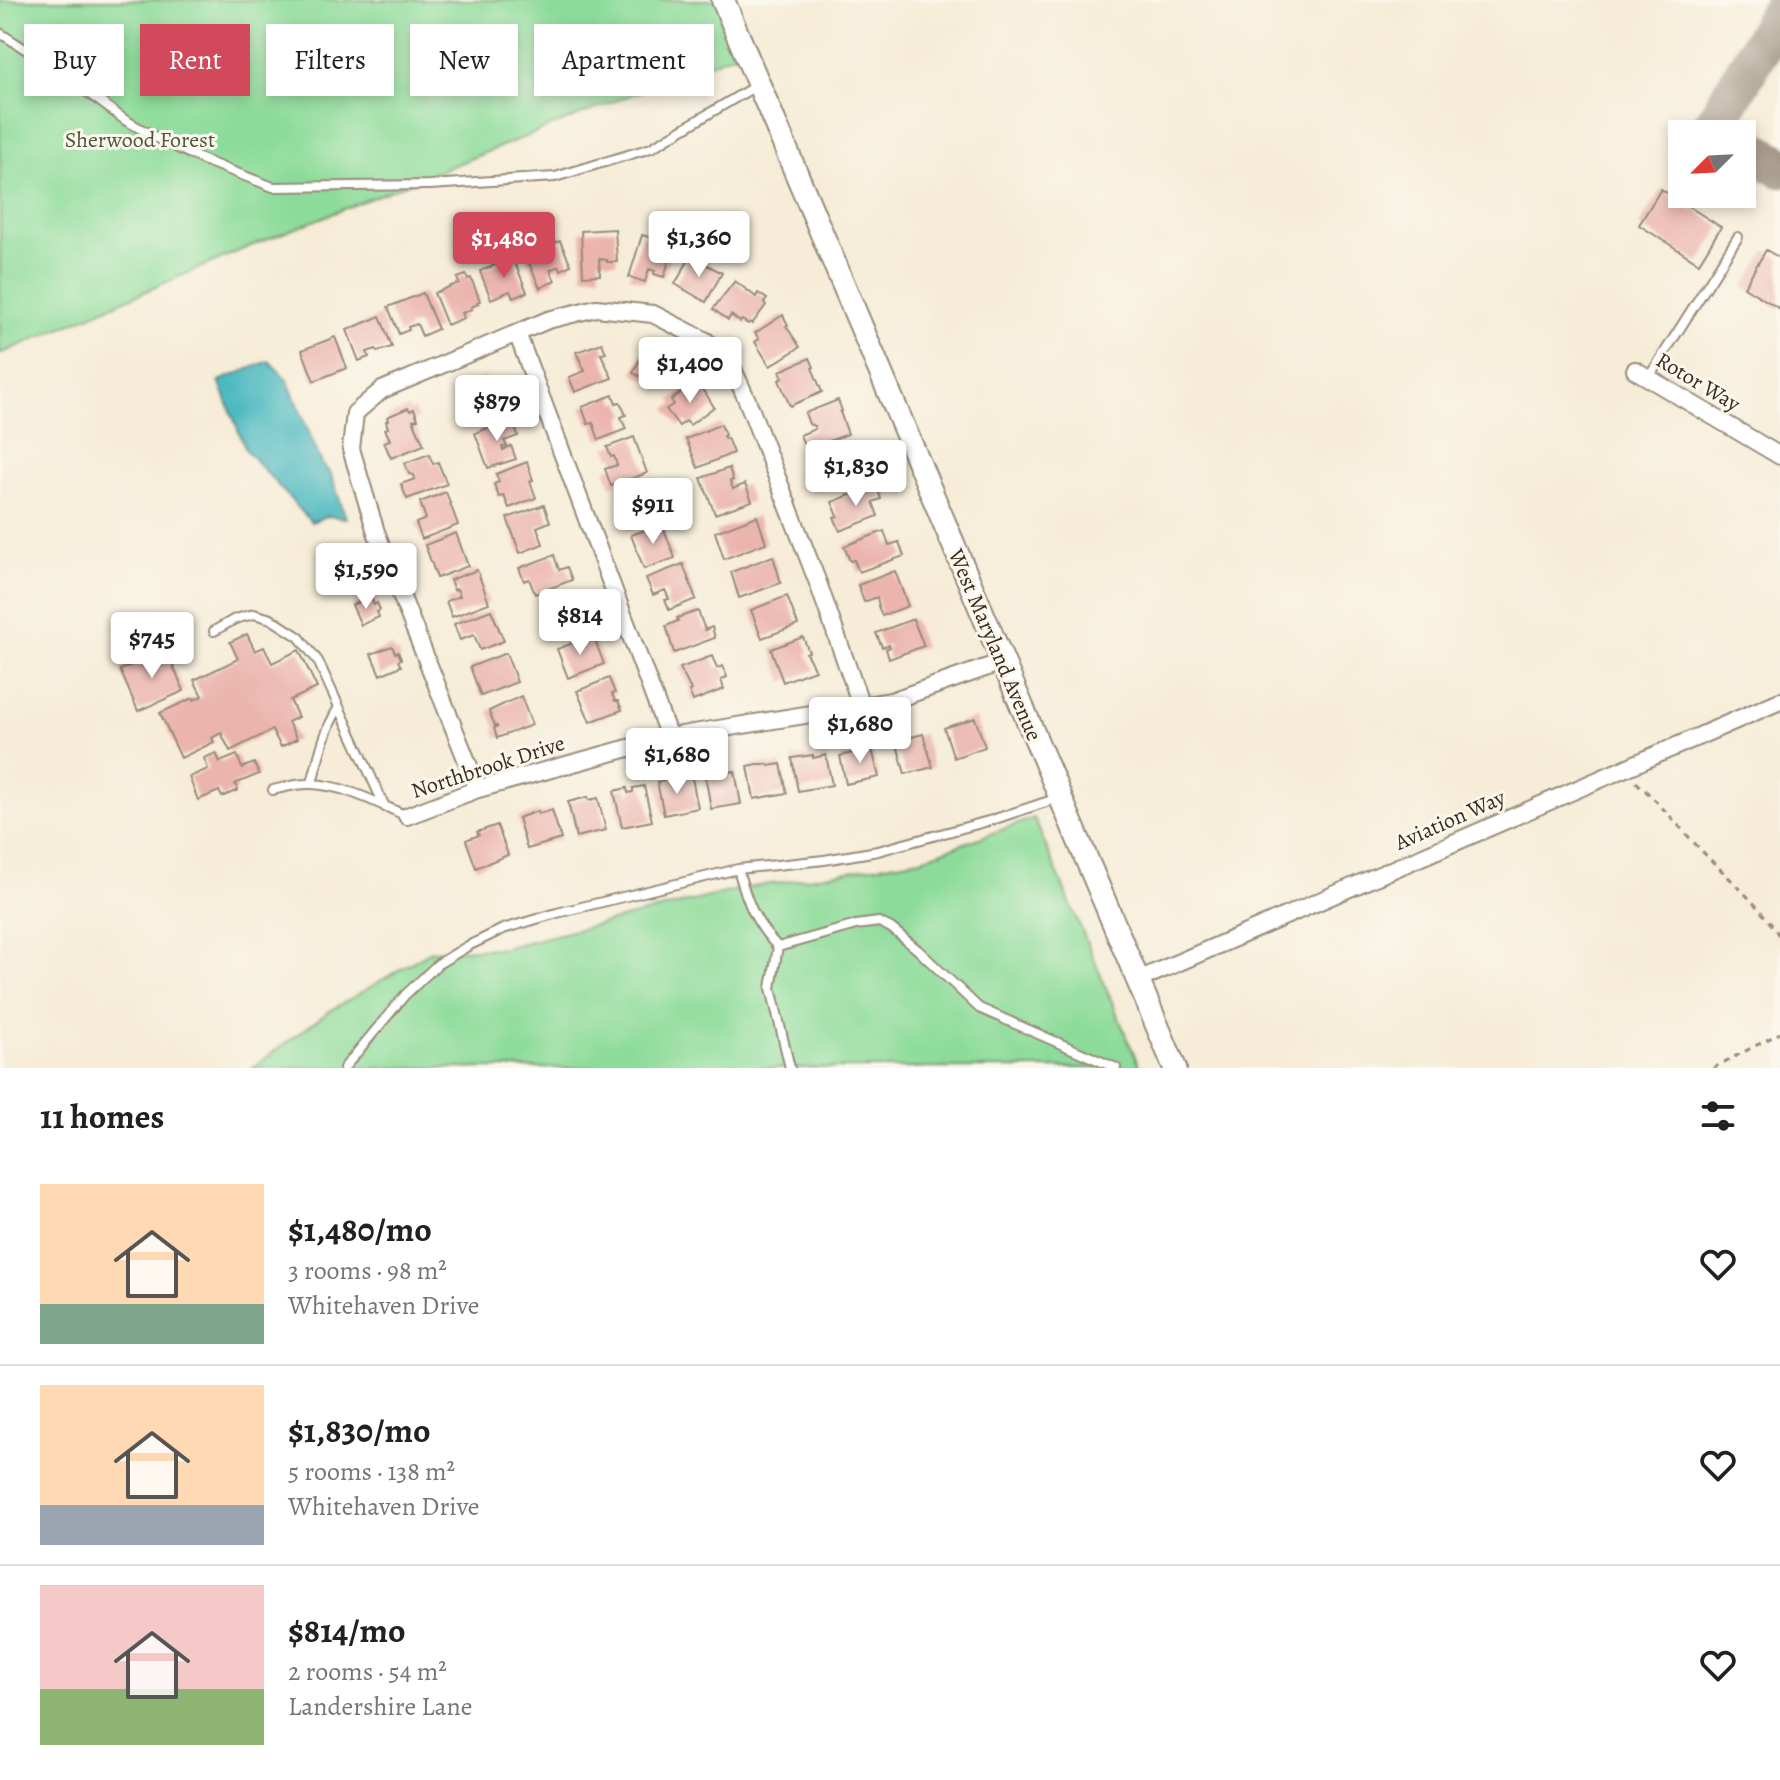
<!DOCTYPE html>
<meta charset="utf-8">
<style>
body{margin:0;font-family:Alegreya,serif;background:#f6f6f6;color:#202124;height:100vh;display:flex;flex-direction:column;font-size:30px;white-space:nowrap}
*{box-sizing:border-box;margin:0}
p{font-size:26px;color:#757577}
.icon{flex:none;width:44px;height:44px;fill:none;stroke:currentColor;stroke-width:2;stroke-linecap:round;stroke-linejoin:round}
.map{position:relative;height:1068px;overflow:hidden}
.side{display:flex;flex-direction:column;background:#fff;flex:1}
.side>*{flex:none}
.guide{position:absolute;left:24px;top:24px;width:800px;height:72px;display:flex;gap:16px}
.needle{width:52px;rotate:246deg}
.tools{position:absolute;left:1668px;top:120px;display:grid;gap:16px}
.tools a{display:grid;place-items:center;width:88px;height:88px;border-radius:0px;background:#fff;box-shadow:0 4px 12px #0003;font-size:40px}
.price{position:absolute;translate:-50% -68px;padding:0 18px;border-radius:8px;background:#fff;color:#222;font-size:26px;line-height:52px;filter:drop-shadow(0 2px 4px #0008)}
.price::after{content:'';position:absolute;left:50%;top:48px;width:24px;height:18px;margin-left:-12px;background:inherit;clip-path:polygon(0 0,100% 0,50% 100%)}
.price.on{background:#d1495b;color:#fff}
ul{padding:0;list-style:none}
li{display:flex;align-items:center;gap:24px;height:200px;padding:0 40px}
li+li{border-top:2px solid #e0e0e0}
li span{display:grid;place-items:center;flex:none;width:224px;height:160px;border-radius:0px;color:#555}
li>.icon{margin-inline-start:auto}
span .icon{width:96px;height:96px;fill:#fffc;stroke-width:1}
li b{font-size:34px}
h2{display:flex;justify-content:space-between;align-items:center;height:96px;padding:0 40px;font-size:34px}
.pill{padding:0 28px;border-radius:0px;background:#fff;box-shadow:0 4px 12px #0003;font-size:28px;line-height:72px}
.pill.on{background:#d1495b;color:#fff}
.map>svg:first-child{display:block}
</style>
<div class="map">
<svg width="1780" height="1068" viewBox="0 0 1780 1068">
<rect width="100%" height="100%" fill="#fbf7ec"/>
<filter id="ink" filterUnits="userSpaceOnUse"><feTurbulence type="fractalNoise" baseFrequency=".0125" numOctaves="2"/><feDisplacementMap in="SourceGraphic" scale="16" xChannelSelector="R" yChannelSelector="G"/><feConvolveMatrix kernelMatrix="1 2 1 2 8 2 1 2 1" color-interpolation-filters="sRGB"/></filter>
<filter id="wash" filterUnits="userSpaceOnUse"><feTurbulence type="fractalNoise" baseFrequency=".006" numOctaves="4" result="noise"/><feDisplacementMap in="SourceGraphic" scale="32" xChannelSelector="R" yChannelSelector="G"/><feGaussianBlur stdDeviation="1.8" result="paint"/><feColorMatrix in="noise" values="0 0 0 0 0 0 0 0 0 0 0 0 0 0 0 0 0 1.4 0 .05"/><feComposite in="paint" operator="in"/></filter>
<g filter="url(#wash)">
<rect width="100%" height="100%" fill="#f6ecd7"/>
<path fill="#8cdb9a" stroke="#64825c" stroke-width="2" d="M0,0H723L744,50L253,245L0,354Z
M1034,818L1140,1068H252L328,1012L431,951L503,948L741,889L921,859Z"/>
<path fill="#49b8bf" stroke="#42716e" stroke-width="2" d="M269,361L287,379L322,464L331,474L346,518L327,516L311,522L246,450L219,381Z"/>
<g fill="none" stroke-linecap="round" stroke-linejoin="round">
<path stroke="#988b7a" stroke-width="42" d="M1726,134L1713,127L1780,13
M1742,144L1780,167"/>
</g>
<g id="blocks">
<path fill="#ebb5ae" d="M1661,189L1721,227L1699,263L1639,225Z
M615,229L617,262H607V260L599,259L600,275L583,276L581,231Z
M642,235L674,245L664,277L654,274L655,271L649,269L645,282L629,277Z
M549,241L550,245L560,241L571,265L561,270L559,266L550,270L555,281L540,288L524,252Z
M1766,250L1780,258V309L1744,287Z
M691,256L722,273L706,302L675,284Z
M513,258L527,292L513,298L510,291L491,299L480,271Z
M466,275L468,279L471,278L480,301L477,302L478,304L471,307L472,309L462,313L464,318L447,325L434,293L459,283L457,278Z
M735,281L756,297L758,293L767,299L764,303L766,305L752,324L750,322L748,324L742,320L740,322L731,315L728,320L713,309Z
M423,293L438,329L422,336L417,324L408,327L409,330L399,334L388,307Z
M783,315L788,325L786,326L800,347L770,366L755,342L759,339L755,333Z
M380,316L392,347L377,352L376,349L367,352L369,357L359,361L347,330Z
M335,337L347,368L314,381L302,350Z
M648,342L663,349V350L681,358L666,389L633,373Z
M602,343L606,353L601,354L612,378L575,392L569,377L585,371L576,352Z
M810,358L814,367L812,368L822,392L790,406L779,380L783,378L780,371Z
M485,377L491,400L502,396L508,412L474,425L467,406L462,408L458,397L463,395L460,387Z
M695,382L706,394L714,407L690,425L686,421L679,426L666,409L674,404L671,400Z
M613,395L616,403L620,402L626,415L621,417L626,429L599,440L593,423L588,424L582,407Z
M838,400L842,411L840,412L848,434L806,450L800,435L815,429L814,426L809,424L805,413Z
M408,408L410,411L414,409L418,419L413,420L424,445L391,458L384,442L390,440L385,429L388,428L386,421L388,420L387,417Z
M512,419L518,436L504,441L507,446L502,447L503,450L511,446L516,459L488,468L475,433Z
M721,424L725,435L723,436L725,439L727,438L733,453L698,468L686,439Z
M634,437L647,473L611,486L605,469L617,465L614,456L611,457L607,447Z
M842,446L855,479L823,491L810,458Z
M429,454L433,464L438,462L447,484L407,499L401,484L415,479L414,475L409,474L405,463Z
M527,462L533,480L530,481L536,498L509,508L504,496L499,497L494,484L499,482L496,474Z
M729,468L733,480L730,481L733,489L745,484L752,501L715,514L701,478Z
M650,480L663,514L627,528L621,511L634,507L629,500L625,489Z
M876,485L881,499L873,502L878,516L840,531L834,517L838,516L832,502Z
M446,492L458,525L422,539L416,523L426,519L420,502Z
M544,505L550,522L537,527L543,544L520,553L507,518Z
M757,516L766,543L724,559L715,532Z
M662,524L675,558L644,569L631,535Z
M884,531L889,545L899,542L904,556L859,572L854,560L850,561L844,546Z
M456,533L468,566L437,578L425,545Z
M554,555L559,570L567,567L572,580L535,594L529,579L524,581L519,568Z
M773,556L781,583L739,598L731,572Z
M683,564L696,599L669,610L665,600L669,599L665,590L653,595L646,578Z
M477,570L489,603L452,617L446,601L460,596L457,589L454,590L450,580Z
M895,571L908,606L882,616L878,606H879L877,597L864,602L858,585Z
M570,592L577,612L583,609L589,624L554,637L541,603Z
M787,596L798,625L762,638L751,610Z
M371,597L374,605L377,603L380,610L377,612L379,617L361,625L352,605Z
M491,610L504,641L480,650L474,635L460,640L454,624Z
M698,611L705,630L712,627L715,638L674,653L666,626L678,621L677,618Z
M913,619L924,646L889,659L886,649L890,647L889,645L882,647L876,633Z
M247,634L255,651L264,647L272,663L299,650L317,688L290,700L298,717L288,722L297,739L281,747L272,730L230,751L221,733L212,738L214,742L181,758L160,713L193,698L194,700L202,696L194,680L238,659L230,642Z
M589,637L590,639L594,638L604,664L568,678L557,649Z
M803,637L809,652L806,653L815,670L783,682L771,649Z
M392,646L395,653L398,652L401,659L398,661L401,666L380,675L371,654Z
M166,650L184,691L138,711L120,670Z
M506,653L517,682L481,696L470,667Z
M712,656L717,668L723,666L727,677L721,680L724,689L693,701L689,691L691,690L680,668Z
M609,678L615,693L612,694L615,701H618L622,710L590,722L577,691Z
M521,696L532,725L497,738L494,728L498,726H495L489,711Z
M975,718L985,747L954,758L944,728Z
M923,734L933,767L905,774L896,741Z
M871,745L879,777L846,784L840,756L853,753V750Z
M216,753L220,762L237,755L242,768L254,763L259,774L235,784L238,790L222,797L219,791L198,800L189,777L208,769L204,758Z
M813,755V758L826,755L832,785L798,791L792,758Z
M758,764H768L769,766L781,764L787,793L754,799L748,766Z
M725,770L726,773L735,771L741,804L711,809L705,774Z
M678,778V780L692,778L698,808L664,815L657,782Z
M644,786L652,821L622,827L614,791L627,788L628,793L633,792V788Z
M588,797L589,800L598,798L606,830L576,837L568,802Z
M552,810L561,839L527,849L518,818L538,811V814Z
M497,825L508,855L476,868L466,840L479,835L477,832Z"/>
</g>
</g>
<g filter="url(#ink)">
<use href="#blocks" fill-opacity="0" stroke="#988b7a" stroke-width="2"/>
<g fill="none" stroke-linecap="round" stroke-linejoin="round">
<g stroke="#988b7a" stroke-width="12">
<path id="lane" d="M0,33L50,65L125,120L157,138L203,160L273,187L430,185L555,177L651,148L757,85
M1649,377L1738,237
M214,631L235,619L254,614L271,619L299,637L318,661L385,807
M312,783C319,756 324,731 339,707
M273,790C286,787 298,783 311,784C344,785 377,803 407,816
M738,869C747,901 754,922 778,947L771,988L790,1068
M778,947L856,925L879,922L891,928L918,950L979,1008L1116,1068
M344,1068L405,995L438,964L468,946L503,929L557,913L738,869L824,860L878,851L992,820L1058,798"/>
</g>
<g stroke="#988b7a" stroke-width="20">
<path id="street" d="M517,333L669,737
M1635,370L1780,456
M478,789L376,532L351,449L355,413L382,390L548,320L596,308L653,314L706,341L733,369L747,400L818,583L861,705
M407,816L478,789L669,737L891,701L1002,662
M1138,980L1780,701"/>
</g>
<g stroke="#988b7a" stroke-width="26">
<path id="secondary" d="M723,0L1175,1068"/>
</g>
<path stroke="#988b7a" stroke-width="3" stroke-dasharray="6 6" stroke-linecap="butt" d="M1636,782C1660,803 1679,827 1701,850C1728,878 1759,904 1780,937
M1713,1068L1780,1033"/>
<use href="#lane" stroke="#fff" stroke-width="8"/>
<use href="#street" stroke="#fff" stroke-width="16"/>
<use href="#secondary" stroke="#fff" stroke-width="22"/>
</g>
</g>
<g text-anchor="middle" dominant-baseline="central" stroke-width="6" stroke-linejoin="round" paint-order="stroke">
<g font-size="22" fill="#4f563d" stroke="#fbf7ec">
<text x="140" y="140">Sherwood Forest</text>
</g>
<g font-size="22" fill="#3b2a1e" stroke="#fbf7ec">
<text transform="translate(1698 382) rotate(31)">Rotor Way</text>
<text transform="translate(995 645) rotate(67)">West Maryland Avenue</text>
<text transform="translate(488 767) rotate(-18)">Northbrook Drive</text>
<text transform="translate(1450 820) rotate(-24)">Aviation Way</text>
</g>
</g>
</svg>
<div class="tools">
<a><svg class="needle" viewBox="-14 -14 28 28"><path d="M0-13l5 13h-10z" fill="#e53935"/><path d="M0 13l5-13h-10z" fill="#757577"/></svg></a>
</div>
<b class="price" style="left:699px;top:279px">$1,360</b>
<b class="price on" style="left:504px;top:280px">$1,480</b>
<b class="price" style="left:690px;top:405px">$1,400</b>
<b class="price" style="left:497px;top:443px">$879</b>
<b class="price" style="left:856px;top:508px">$1,830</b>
<b class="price" style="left:653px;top:546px">$911</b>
<b class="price" style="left:366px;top:611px">$1,590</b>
<b class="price" style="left:580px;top:657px">$814</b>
<b class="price" style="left:152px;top:680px">$745</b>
<b class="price" style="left:860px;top:765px">$1,680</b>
<b class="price" style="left:677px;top:796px">$1,680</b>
<div class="guide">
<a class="pill">Buy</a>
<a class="pill on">Rent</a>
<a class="pill">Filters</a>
<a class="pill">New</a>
<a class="pill">Apartment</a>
</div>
</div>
<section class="side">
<h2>11 homes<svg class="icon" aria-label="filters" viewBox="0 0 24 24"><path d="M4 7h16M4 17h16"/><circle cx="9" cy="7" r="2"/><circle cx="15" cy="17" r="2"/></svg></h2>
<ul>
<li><span style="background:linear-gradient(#ffd9b3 75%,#7fa58c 0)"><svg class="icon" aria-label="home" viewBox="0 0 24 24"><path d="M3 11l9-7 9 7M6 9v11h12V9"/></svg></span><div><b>$1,480/mo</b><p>3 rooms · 98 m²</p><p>Whitehaven Drive</p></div><svg class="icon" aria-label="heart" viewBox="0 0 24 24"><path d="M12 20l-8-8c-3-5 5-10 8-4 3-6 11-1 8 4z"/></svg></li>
<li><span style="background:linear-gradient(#ffd9b3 75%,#9aa5b1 0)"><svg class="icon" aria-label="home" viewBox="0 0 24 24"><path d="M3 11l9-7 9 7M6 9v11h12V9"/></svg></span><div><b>$1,830/mo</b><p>5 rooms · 138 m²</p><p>Whitehaven Drive</p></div><svg class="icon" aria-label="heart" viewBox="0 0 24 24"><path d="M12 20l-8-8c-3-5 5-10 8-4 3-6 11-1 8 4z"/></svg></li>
<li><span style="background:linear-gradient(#f6c9c9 65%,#8fb573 0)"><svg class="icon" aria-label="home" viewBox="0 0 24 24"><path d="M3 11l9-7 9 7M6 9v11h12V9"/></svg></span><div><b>$814/mo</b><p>2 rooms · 54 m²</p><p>Landershire Lane</p></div><svg class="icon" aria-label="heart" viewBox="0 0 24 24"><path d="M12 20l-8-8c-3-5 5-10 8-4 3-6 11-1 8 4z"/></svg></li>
</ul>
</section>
